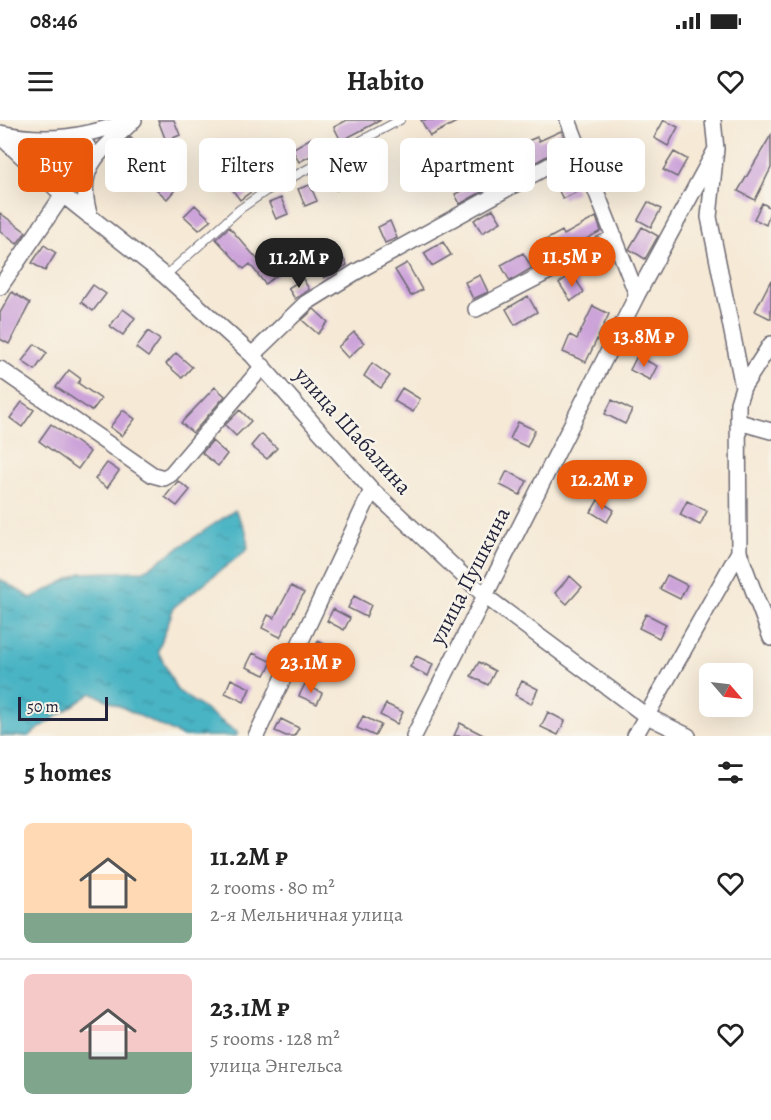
<!DOCTYPE html>
<meta charset="utf-8">
<style>
body{margin:0;font-family:Alegreya,serif;background:#f6f6f6;color:#222;height:100vh;display:flex;flex-direction:column;font-size:22px;white-space:nowrap}
*{box-sizing:border-box;margin:0}
p{font-size:20px;color:#767676}
.icon{flex:none;width:33px;height:33px;fill:none;stroke:currentColor;stroke-width:2;stroke-linecap:round;stroke-linejoin:round}
.map{position:relative;height:616px;overflow:hidden}
.side{display:flex;flex-direction:column;background:#fff;flex:1}
.side>*{flex:none}
.guide{position:absolute;left:18px;top:18px;width:735px;height:54px;display:flex;gap:12px}
.needle{width:39px;rotate:118deg}
.tools{position:absolute;left:699px;top:543px;display:grid;gap:12px}
.tools a{display:grid;place-items:center;width:54px;height:54px;border-radius:9px;background:#fff;box-shadow:0 6px 24px #0002;font-size:30px}
.scale{position:absolute;left:18px;bottom:15px;width:90px;box-sizing:border-box;padding-left:6px;border:3px solid #22223b;border-top:0;font-size:16px;line-height:21px;white-space:nowrap;color:#22223b;-webkit-text-stroke:4px #f7f3e8;paint-order:stroke}
.price{position:absolute;translate:-50% -51px;padding:0 14px;border-radius:21px;background:#ea580c;color:#fff;font-size:20px;line-height:39px;filter:drop-shadow(0 2px 3px #0008)}
.price::after{content:'';position:absolute;left:50%;top:36px;width:18px;height:14px;margin-left:-9px;background:inherit;clip-path:polygon(0 0,100% 0,50% 100%)}
.price.selected{background:#222;color:#fff}
ul{padding:0;list-style:none}
li{display:flex;align-items:center;gap:18px;height:150px;padding:0 24px}
li+li{border-top:2px solid #e0e0e0}
li span{display:grid;place-items:center;flex:none;width:168px;height:120px;border-radius:9px;color:#555}
li>.icon{margin-inline-start:auto}
span .icon{width:72px;height:72px;fill:#fffc;stroke-width:1}
li b{font-size:26px}
h2{display:flex;justify-content:space-between;align-items:center;height:72px;padding:0 24px;font-size:26px}
.pill{padding:0 21px;border-radius:9px;background:#fff;box-shadow:0 6px 24px #0002;font-size:21px;line-height:54px}
.pill.selected{background:#ea580c;color:#fff}
.status{display:flex;justify-content:space-between;align-items:center;height:42px;padding:0 30px;background:#fff;direction:ltr}
.status svg{height:16px;fill:currentColor}
header{display:flex;justify-content:space-between;align-items:center;height:78px;padding:0 24px;background:#fff;font-size:27px;font-weight:700}
.map>svg:first-child{display:block}
</style>
<div class="status"><b>08:46</b><svg viewBox="0 0 49 12"><path d="M0 12V9h3v3zM5 12V6h3v6zM10 12V3h3v9zM15 12V0h3v12zM26 1h20v11H26zM47 4h2v5h-2z"/></svg></div>
<header><svg class="icon" aria-label="menu" viewBox="0 0 24 24"><path d="M4 6h16M4 12h16M4 18h16"/></svg>Habito<svg class="icon" aria-label="heart" viewBox="0 0 24 24"><path d="M12 20l-8-8c-3-5 5-10 8-4 3-6 11-1 8 4z"/></svg></header>
<div class="map">
<svg width="771" height="616" viewBox="0 0 771 616">
<defs>
<pattern id="water-ripples" width="26" height="14" patternUnits="userSpaceOnUse" patternTransform="scale(1.5)"><rect width="26" height="14" fill="#48b4c4"/><path d="M2 4q2-2 4 0t4 0M15 11q2-2 4 0t4 0" fill="none" stroke="#3c92a0"/></pattern>
</defs>
<rect width="100%" height="100%" fill="#f7f3e8"/>
<filter id="ink" filterUnits="userSpaceOnUse"><feTurbulence type="fractalNoise" baseFrequency=".0167" numOctaves="2"/><feDisplacementMap in="SourceGraphic" scale="12" xChannelSelector="R" yChannelSelector="G"/><feConvolveMatrix kernelMatrix="1 2 1 2 8 2 1 2 1" color-interpolation-filters="sRGB"/></filter>
<filter id="wash" filterUnits="userSpaceOnUse"><feTurbulence type="fractalNoise" baseFrequency=".008" numOctaves="4" result="noise"/><feDisplacementMap in="SourceGraphic" scale="24" xChannelSelector="R" yChannelSelector="G"/><feGaussianBlur stdDeviation="1.35" result="paint"/><feColorMatrix in="noise" values="0 0 0 0 0 0 0 0 0 0 0 0 0 0 0 0 0 1.4 0 .05"/><feComposite in="paint" operator="in"/></filter>
<g filter="url(#wash)">
<rect width="100%" height="100%" fill="#f6e9d6"/>
<path fill="url(#water-ripples)" stroke="#356b80" stroke-width="1.5" d="M235,390L246,411L248,429L174,487L158,531L177,570L238,613L236,616H182L92,573L28,616H0V459L31,478L81,453L144,451Z"/>
<g id="blocks">
<path fill="#cda4da" d="M158,0H174L180,15L166,21Z
M347,0H381L341,21L334,7Z
M421,0H460L430,16Z
M664,0L678,7L668,26L654,18Z
M561,11L567,25L531,45L521,24L537,17L539,21Z
M771,15V48L755,80L738,71Z
M130,17L139,26L124,42L114,32Z
M311,18L318,32L299,42L292,29Z
M372,31L379,48L367,53L360,36Z
M674,32L687,39L677,57L663,50Z
M266,37L276,53L240,80L231,68L257,48L254,45Z
M493,43L501,61L460,84L455,74L482,60L478,50Z
M341,49L348,66L336,70L329,54Z
M170,52L181,63L167,79L155,68Z
M567,52L577,72L563,79L553,59Z
M310,65L317,81L305,86L298,69Z
M281,78L288,94L276,99L269,83Z
M648,82L661,89L651,107L638,100Z
M762,83L771,88L766,105L754,99Z
M195,85L211,100L199,110L184,96Z
M493,89L501,102L482,113L474,100Z
M0,93L26,112L17,124L0,111Z
M596,97L601,111L549,139L540,123L562,111L564,115Z
M390,101L397,118L385,123L378,107Z
M229,107L265,148L272,143L280,153L265,164L250,144L244,149L216,119Z
M642,107L658,116L645,139L629,129Z
M443,122L451,135L432,146L424,133Z
M44,125L56,133L45,151L32,143Z
M339,130L347,145L324,158L315,143Z
M523,133L532,148L510,161L501,145Z
M407,143L422,170L411,176L395,150Z
M572,154L584,172L571,181L559,163Z
M480,155L488,172L473,179L465,162Z
M303,159L309,169L295,179L288,168Z
M771,160V199L755,191Z
M93,165L106,174L93,191L81,182Z
M12,172L30,183L9,224L0,219V193Z
M528,176L537,192L515,205L506,189Z
M593,186L609,194L586,242L563,232L570,215L577,219Z
M123,189L135,198L123,215L110,206Z
M314,189L328,202L318,214L302,200Z
M148,211L160,220L148,237L136,228Z
M354,212L364,223L348,238L338,227Z
M35,224L47,233L35,250L22,241Z
M176,233L192,247L182,258L166,244Z
M637,236L657,246L650,260L630,250Z
M372,243L390,256L381,268L364,256Z
M69,250L81,259L78,263L101,279L92,291L56,267Z
M215,267L225,276L193,313L181,303Z
M402,268L420,279L413,292L394,281Z
M612,280L632,290L625,304L605,294Z
M22,282L34,290L22,307L10,298Z
M123,290L135,299L122,316L110,307Z
M240,290L251,301L236,316L225,305Z
M518,302L535,310L527,327L510,319Z
M51,304L90,332L78,349L39,321Z
M261,314L277,328L267,339L251,326Z
M212,321L227,334L218,346L202,333Z
M107,343L119,351L107,368L95,359Z
M585,348L605,358L597,372L577,362Z
M507,351L527,361L520,375L500,365Z
M178,361L190,370L177,386L165,377Z
M598,380L614,390L607,402L591,392Z
M687,381L707,391L700,405L680,395Z
M667,455L687,465L680,479L660,469Z
M570,456L582,467L567,484L555,473Z
M291,466L304,473L280,517L262,508L268,495L274,498Z
M354,476L371,485L366,497L348,488Z
M333,489L350,498L344,510L327,501Z
M646,494L666,504L659,518L639,508Z
M318,521L336,530L330,542L313,533Z
M253,533L272,542L265,555L246,547Z
M416,536L433,544L428,556L410,547Z
M479,542L495,551L488,565L471,556Z
M231,559L250,568L244,582L225,573Z
M522,561L538,569L531,584L515,575Z
M305,564L322,573L317,584L299,576Z
M386,584L403,592L397,604L380,595Z
M548,592L565,601L558,615L541,607Z
M363,596L381,605L375,616L357,608Z
M281,599L299,608L294,616H286L275,611Z
M460,603L485,616H454Z"/>
</g>
</g>
<g filter="url(#ink)">
<use href="#blocks" fill-opacity="0" stroke="#6c6871" stroke-width="1.5"/>
<g fill="none" stroke-linecap="round" stroke-linejoin="round">
<g stroke="#6c6871" stroke-width="10">
<path id="service" d="M165,156L240,89L266,71L400,0"/>
</g>
<g stroke="#6c6871" stroke-width="18">
<path id="minor" d="M568,0L637,175
M713,0L716,29L709,97L743,267
M0,13C50,24 86,16 134,0
M0,16L63,75L165,156L252,235L372,370L485,476L645,595L688,616
M59,19L31,44C55,57 64,57 89,45L91,32L80,15
M90,97C75,48 97,35 130,4
M0,167L63,75
M476,189L615,117
M252,235L306,183L356,152L581,28
M0,249L153,355L164,358L171,354L263,246
M739,302L771,311
M739,432L771,518
M256,616L372,370
M414,616L637,175L716,29
M635,616L739,432L738,283L743,267L771,224"/>
</g>
<use href="#service" stroke="#fff" stroke-width="8"/>
<use href="#minor" stroke="#fff" stroke-width="15"/>
</g>
</g>
<g text-anchor="middle" dominant-baseline="central" stroke-width="5" stroke-linejoin="round" paint-order="stroke">
<g font-size="22" fill="#22223b" stroke="#f7f3e8">
<text transform="translate(353 311) rotate(48)">улица Шабалина</text>
<text transform="translate(470 456) rotate(-63)">улица Пушкина</text>
</g>
</g>
</svg>
<div class="tools">
<a><svg class="needle" viewBox="-14 -14 28 28"><path d="M0-13l5 13h-10z" fill="#e53935"/><path d="M0 13l5-13h-10z" fill="#767676"/></svg></a>
</div>
<div class="scale">50 m</div>
<b class="price" style="left:572px;top:168px">11.5M ₽</b>
<b class="price selected" style="left:299px;top:169px">11.2M ₽</b>
<b class="price" style="left:644px;top:248px">13.8M ₽</b>
<b class="price" style="left:602px;top:391px">12.2M ₽</b>
<b class="price" style="left:311px;top:574px">23.1M ₽</b>
<div class="guide">
<a class="pill selected">Buy</a>
<a class="pill">Rent</a>
<a class="pill">Filters</a>
<a class="pill">New</a>
<a class="pill">Apartment</a>
<a class="pill">House</a>
</div>
</div>
<section class="side">
<h2>5 homes<svg class="icon" aria-label="filters" viewBox="0 0 24 24"><path d="M4 7h16M4 17h16"/><circle cx="9" cy="7" r="2"/><circle cx="15" cy="17" r="2"/></svg></h2>
<ul>
<li><span style="background:linear-gradient(#ffd9b3 75%,#7fa58c 0)"><svg class="icon" aria-label="home" viewBox="0 0 24 24"><path d="M3 11l9-7 9 7M6 9v11h12V9"/></svg></span><div><b>11.2M ₽</b><p>2 rooms · 80 m²</p><p>2-я Мельничная улица</p></div><svg class="icon" aria-label="heart" viewBox="0 0 24 24"><path d="M12 20l-8-8c-3-5 5-10 8-4 3-6 11-1 8 4z"/></svg></li>
<li><span style="background:linear-gradient(#f6c9c9 65%,#7fa58c 0)"><svg class="icon" aria-label="home" viewBox="0 0 24 24"><path d="M3 11l9-7 9 7M6 9v11h12V9"/></svg></span><div><b>23.1M ₽</b><p>5 rooms · 128 m²</p><p>улица Энгельса</p></div><svg class="icon" aria-label="heart" viewBox="0 0 24 24"><path d="M12 20l-8-8c-3-5 5-10 8-4 3-6 11-1 8 4z"/></svg></li>
</ul>
</section>
